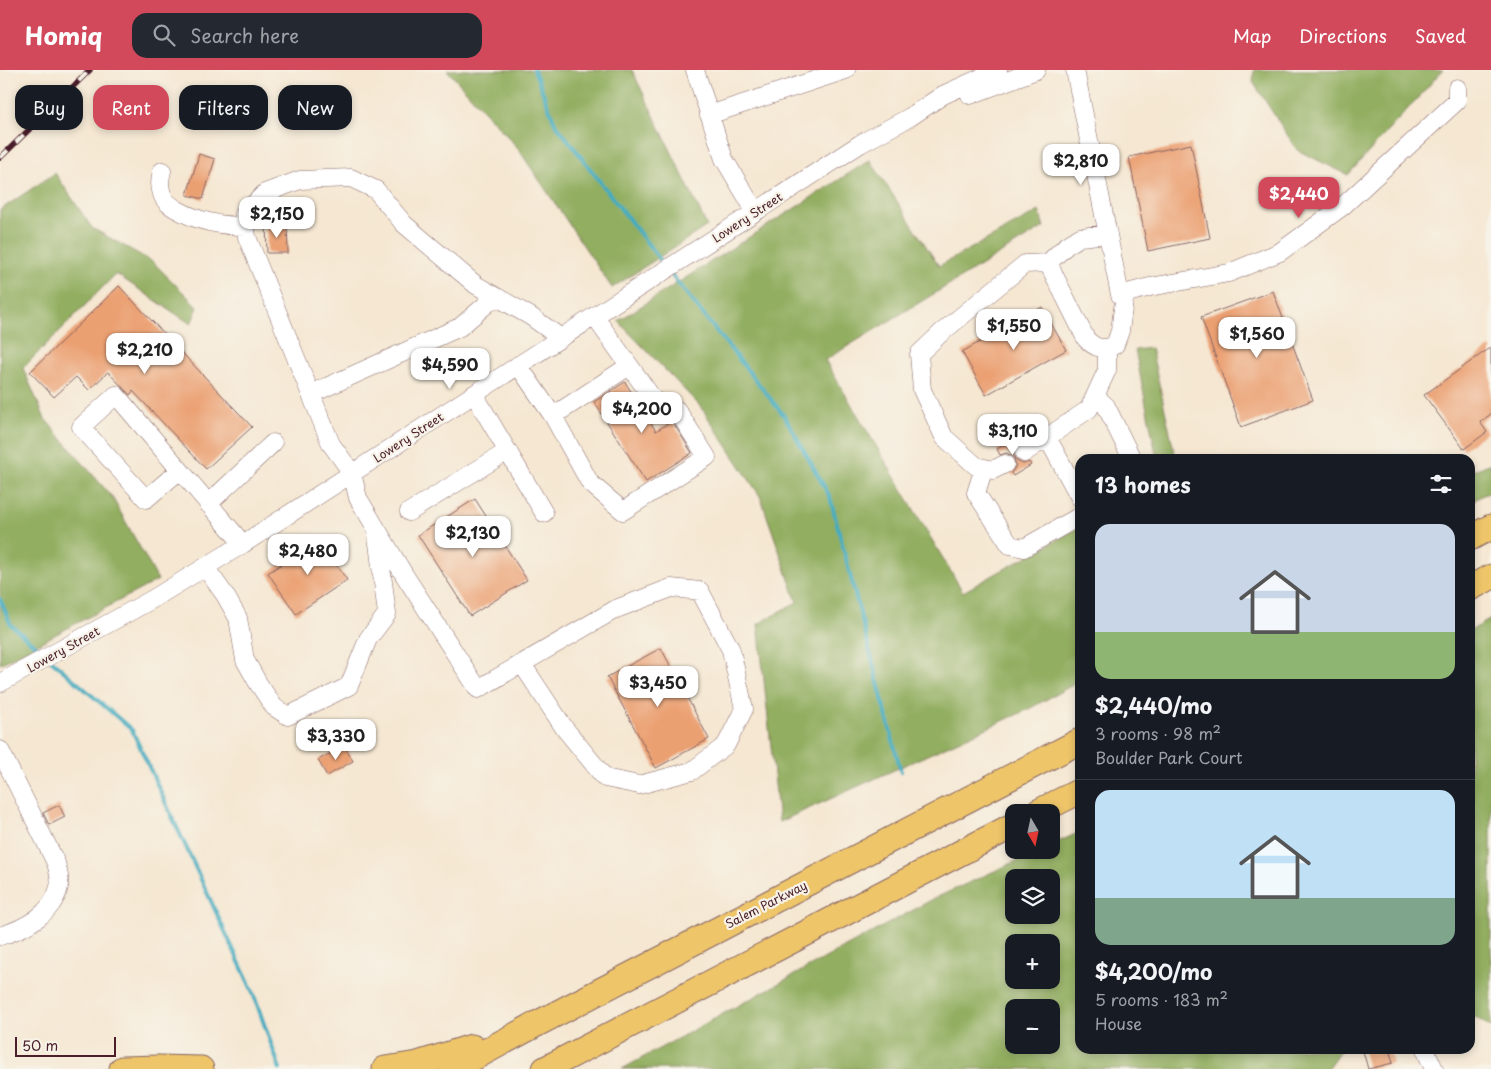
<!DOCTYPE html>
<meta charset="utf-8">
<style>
body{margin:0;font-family:"Playpen Sans",sans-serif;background:#242831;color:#f1f3f6;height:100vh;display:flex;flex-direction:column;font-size:19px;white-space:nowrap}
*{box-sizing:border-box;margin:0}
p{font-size:16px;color:#9ea1a6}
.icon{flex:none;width:28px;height:28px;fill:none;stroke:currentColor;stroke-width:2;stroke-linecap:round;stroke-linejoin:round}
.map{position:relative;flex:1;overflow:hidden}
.drawer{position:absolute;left:1075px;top:384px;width:400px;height:600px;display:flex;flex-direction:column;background:#171b24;border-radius:15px;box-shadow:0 2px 8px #0003}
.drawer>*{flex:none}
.top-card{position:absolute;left:15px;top:15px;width:475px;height:45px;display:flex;gap:10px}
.needle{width:32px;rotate:171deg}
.buttons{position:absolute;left:1005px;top:734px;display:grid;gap:10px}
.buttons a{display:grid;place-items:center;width:55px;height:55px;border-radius:10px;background:#171b24;box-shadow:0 2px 8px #0003;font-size:25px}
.scale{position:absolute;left:15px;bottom:12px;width:101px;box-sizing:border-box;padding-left:5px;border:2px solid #4a1f2b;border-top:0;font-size:14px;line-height:18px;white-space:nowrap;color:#4a1f2b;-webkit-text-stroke:4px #f7f3e8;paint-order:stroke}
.price{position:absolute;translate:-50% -42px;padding:0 11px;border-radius:10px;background:#fff;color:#222;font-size:16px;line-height:32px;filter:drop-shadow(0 1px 2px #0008)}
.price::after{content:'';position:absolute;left:50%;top:30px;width:15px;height:11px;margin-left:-8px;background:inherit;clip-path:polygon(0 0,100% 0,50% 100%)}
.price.current{background:#d1495b;color:#fff}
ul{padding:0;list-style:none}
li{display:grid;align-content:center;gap:10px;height:265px;padding:0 20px}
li+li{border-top:1px solid #363941}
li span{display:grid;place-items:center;height:155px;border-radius:15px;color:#555}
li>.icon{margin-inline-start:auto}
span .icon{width:90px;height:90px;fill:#fffc;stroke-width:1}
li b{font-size:21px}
h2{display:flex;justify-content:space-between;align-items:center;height:60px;padding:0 20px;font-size:21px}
.chip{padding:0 18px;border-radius:15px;background:#171b24;box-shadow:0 2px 8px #0003;font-size:18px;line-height:45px}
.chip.current{background:#d1495b;color:#fff}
header{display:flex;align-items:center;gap:30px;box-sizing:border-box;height:70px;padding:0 25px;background:#d1495b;color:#fff}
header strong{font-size:24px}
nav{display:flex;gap:28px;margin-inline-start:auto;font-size:18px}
.search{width:350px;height:45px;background:#242831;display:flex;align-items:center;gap:12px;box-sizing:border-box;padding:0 18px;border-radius:15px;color:#9ea1a6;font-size:19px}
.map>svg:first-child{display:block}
</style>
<header>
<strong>Homiq</strong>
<div class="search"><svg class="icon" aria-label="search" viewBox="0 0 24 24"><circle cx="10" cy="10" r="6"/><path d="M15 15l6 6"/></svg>Search here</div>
<nav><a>Map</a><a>Directions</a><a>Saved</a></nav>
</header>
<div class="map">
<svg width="1491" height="999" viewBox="0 0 1491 999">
<rect width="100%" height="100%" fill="#f7f3e8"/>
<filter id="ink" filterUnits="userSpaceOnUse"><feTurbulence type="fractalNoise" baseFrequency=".02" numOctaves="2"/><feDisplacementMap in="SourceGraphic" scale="10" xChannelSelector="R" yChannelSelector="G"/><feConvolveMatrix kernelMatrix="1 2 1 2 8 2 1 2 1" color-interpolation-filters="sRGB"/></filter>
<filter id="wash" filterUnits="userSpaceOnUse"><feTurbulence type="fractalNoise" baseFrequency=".0096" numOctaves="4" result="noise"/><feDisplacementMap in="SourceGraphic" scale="20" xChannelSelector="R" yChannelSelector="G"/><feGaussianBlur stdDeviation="1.12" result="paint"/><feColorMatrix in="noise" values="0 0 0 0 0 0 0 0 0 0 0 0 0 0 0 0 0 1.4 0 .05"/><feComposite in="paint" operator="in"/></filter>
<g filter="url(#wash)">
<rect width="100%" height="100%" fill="#f5e7d2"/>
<path fill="#92ae60" stroke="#6e6646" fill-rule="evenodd" d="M447,0H632L707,156L612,218L517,77Z
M1254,0H1443L1348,105L1297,80L1253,12Z
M870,90L939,196L1039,141L1044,157L825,290L963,522L1080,457V611L1027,640L779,752L758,554L797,532L760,426L701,337L618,251Z
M55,103L92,158L153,192L198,237L191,254L116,204L23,298L45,349L112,427L158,510L0,594V140Z
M1151,278L1176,389H1157L1135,280Z
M1491,393V421L1470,432V402Z
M1491,549V957L1470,944V561Z
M1080,762V979H1341L1327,999H622L935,828L1041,780H1051V775ZM1014,808H1051V845H1014ZM1051,872V910H1014V872ZM1014,938H1051V975H1014Z"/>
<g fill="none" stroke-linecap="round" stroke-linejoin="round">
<path stroke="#41acc0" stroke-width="4" d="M534,0L555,53L664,195
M670,203L785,347L830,427L901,702
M0,529L11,555L44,583
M51,590L132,660L252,920L280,999"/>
</g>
<g id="blocks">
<path fill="#eba072" d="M1191,74L1210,168L1148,181L1129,87Z
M199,84L215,89L203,129L187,125Z
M287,154L288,183H267L266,155Z
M119,216L252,357L206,399L133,321L130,325L108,302L89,320L76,307L54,327L30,302Z
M1273,221L1313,330L1241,357L1201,247Z
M1042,237L1066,280L986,325L962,282Z
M1491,277V344L1480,352L1487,362L1464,379L1424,325Z
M625,312L656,361L672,351L692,383L646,412L594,332Z
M1015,369L1018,374L1014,379L1013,383L1015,389L1020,393L1024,394L1029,392L1031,395L1013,406L1011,403L1014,399L1016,395L1014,389L1011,385L1006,383L1000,385L997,379Z
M475,429L527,510L470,546L418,465Z
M319,469L347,510L296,544L268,503Z
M661,578L709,669L656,698L607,607Z
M345,676L353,691L327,706L318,690Z
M59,735L65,747L49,755L43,743Z
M1371,979H1389L1393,993L1368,999L1363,981Z"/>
</g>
</g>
<g filter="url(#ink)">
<use href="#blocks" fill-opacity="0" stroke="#866565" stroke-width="1"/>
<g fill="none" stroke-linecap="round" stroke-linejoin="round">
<g stroke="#866565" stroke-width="19">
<path id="minor" d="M695,0L724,89L755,141
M1075,0L1120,225L1150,217L1229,203L1280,182L1343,136L1457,31V18
M970,25L1036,0
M709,45L846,0
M162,101C160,108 159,116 162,124C164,132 171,136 178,140C199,152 221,156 246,156
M1108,164L1080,167L1066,176L1048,193L1086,269C1095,278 1103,281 1115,275L1120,261L1125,223
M518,295L553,346L590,413L623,441L707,387L677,340L656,333L594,246
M311,324L460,257L495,227
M474,324L544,443
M1095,326L1106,336L1132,389
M553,346L629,296
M1047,367L1080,428
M1024,383L1089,339L1107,300V279
M1005,394L993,400L976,396L944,367L922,320L919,284L941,263L1025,194L1048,193
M984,398L976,423L1010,475L1024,478L1080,446
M180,400L146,429L81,357L116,325L243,474
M208,434L273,373
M409,442L508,381
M205,497L225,525L238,548L245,590L258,613L274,637L288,646L349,616L368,569L387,544L377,465
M522,594L565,659L605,708L639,715L692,701L726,675L744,639L731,580L700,521L671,518L616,539L478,619L405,506L358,428L352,403L331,374L247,167L244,144L265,123L300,110L351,108L376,120L404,154L476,215L530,246L561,268
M0,613L151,530L243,474L860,74L910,47L943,25L998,0
M0,680L56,793C58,801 61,809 59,817C53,844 24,859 0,866
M1425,979L1434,999"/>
</g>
<g stroke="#866565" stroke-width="27">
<path id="highway" d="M1470,468L1491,457
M1470,518L1491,507
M1038,742L1080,721
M122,999L159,998L201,999
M385,999L418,994L472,977
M453,999L529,958L1080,671
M545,999L1014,755"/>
</g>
<use href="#minor" stroke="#fff" stroke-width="18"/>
<use href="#highway" stroke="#eec569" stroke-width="25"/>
<g stroke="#4a1f2b" stroke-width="5.5">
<path id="rail" d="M0,88L90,0"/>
</g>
<use href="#rail" stroke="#f7f3e8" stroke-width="4" stroke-dasharray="11" stroke-linecap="butt"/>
</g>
</g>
<g text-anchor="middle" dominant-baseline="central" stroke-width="4.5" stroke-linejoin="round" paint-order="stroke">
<g font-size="12" fill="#4a1f2b" stroke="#f7f3e8">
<text transform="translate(747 147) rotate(-33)">Lowery Street</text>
<text transform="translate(408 367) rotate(-33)">Lowery Street</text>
<text transform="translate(63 579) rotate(-29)">Lowery Street</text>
<text transform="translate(766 834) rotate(-27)">Salem Parkway</text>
</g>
</g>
</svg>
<div class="buttons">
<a><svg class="needle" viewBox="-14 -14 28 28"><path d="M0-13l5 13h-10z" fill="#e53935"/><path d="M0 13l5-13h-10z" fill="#9ea1a6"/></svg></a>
<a><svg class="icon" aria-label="layers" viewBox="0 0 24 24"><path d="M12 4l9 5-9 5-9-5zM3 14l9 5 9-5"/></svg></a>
<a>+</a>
<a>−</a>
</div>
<div class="scale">50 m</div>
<b class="price" style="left:1081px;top:116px">$2,810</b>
<b class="price current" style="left:1299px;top:149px">$2,440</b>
<b class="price" style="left:277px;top:169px">$2,150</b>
<b class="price" style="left:1014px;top:281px">$1,550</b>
<b class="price" style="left:1257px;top:289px">$1,560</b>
<b class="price" style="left:145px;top:305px">$2,210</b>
<b class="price" style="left:450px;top:320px">$4,590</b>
<b class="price" style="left:642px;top:364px">$4,200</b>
<b class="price" style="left:1013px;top:386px">$3,110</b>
<b class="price" style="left:473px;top:488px">$2,130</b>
<b class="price" style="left:308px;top:506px">$2,480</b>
<b class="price" style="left:658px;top:638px">$3,450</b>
<b class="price" style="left:336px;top:691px">$3,330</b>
<div class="top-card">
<a class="chip">Buy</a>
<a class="chip current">Rent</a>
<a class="chip">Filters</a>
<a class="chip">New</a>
</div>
<section class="drawer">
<h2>13 homes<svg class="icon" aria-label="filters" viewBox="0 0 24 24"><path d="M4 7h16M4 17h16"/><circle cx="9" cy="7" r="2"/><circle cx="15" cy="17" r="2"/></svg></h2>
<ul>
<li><span style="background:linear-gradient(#c9d6e8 70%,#8fb573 0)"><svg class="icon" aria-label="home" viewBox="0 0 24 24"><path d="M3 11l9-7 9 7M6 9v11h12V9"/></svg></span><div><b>$2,440/mo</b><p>3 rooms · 98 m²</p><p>Boulder Park Court</p></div></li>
<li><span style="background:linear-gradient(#bfe0f5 70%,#7fa58c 0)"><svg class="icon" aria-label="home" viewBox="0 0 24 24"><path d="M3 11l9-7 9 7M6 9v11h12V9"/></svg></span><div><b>$4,200/mo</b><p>5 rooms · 183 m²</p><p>House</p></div></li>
</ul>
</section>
</div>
